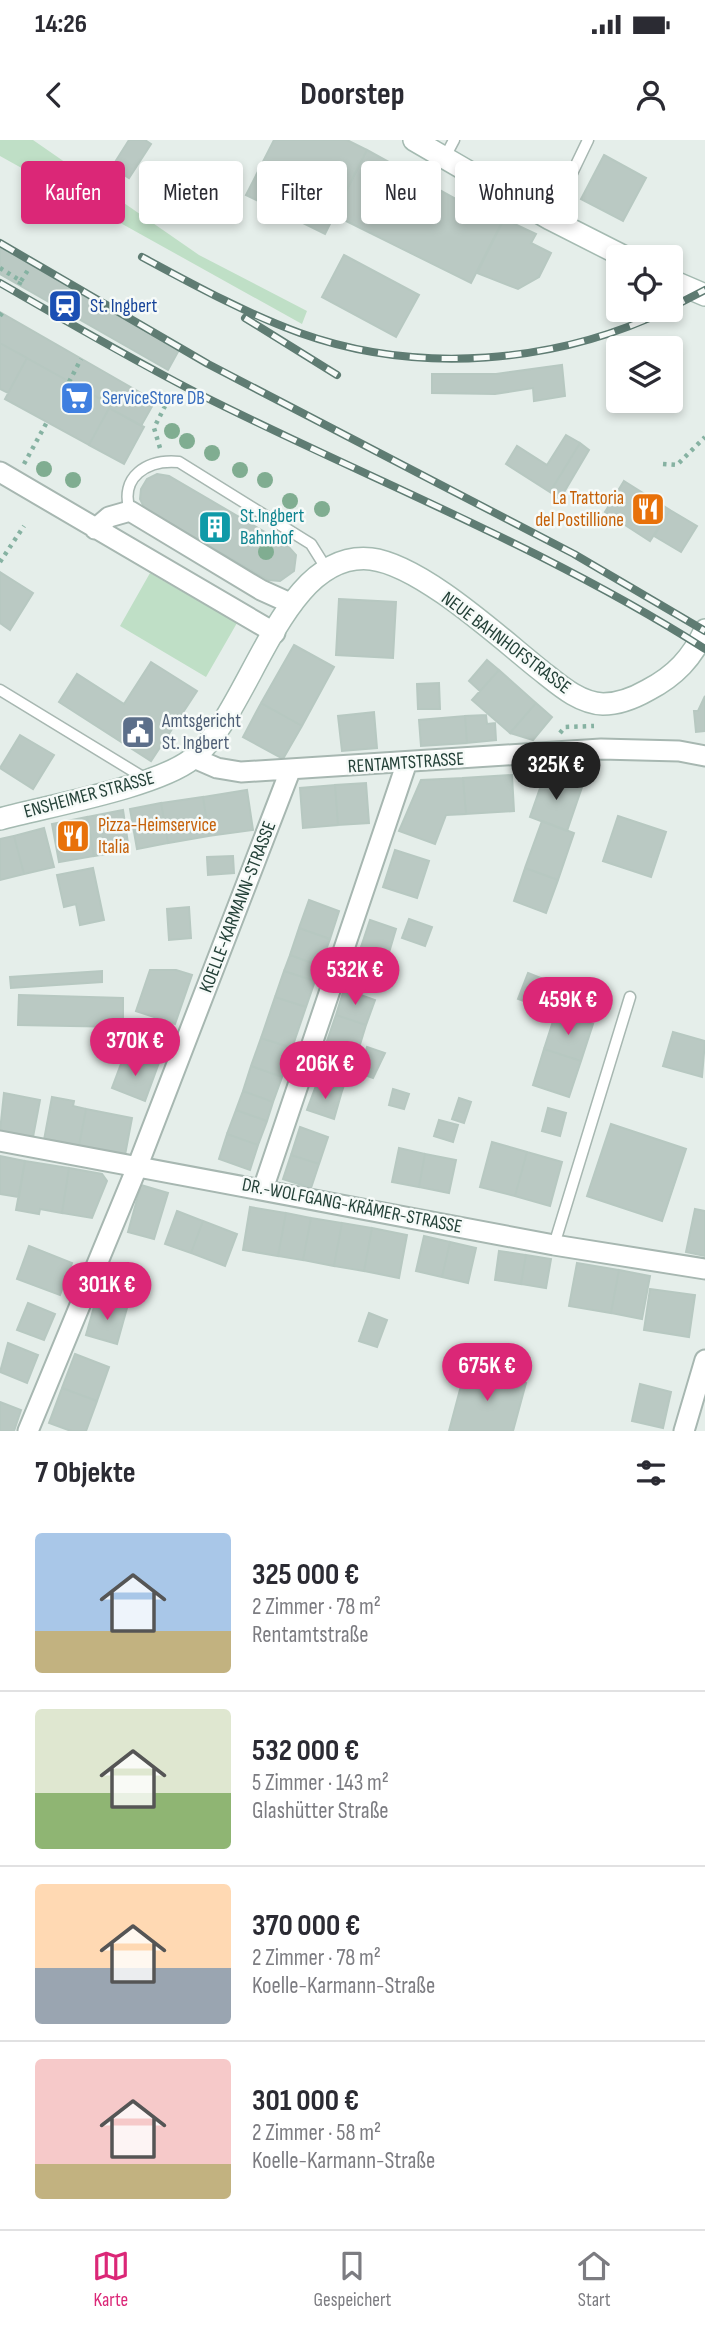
<!DOCTYPE html>
<html lang="de">
<meta charset="utf-8">
<style>
body{margin:0;font-family:"Sofia Sans Condensed",sans-serif;background:#f7f7f7;color:#2b2b33;height:100vh;display:flex;flex-direction:column;font-size:26px;white-space:nowrap}
*{box-sizing:border-box;margin:0}
p{font-size:23px;color:#7c7c81}
.icon{flex:none;width:38px;height:38px;fill:none;stroke:currentColor;stroke-width:2;stroke-linecap:round;stroke-linejoin:round}
.map{position:relative;height:1291px;overflow:hidden}
.details{display:flex;flex-direction:column;background:#fff;flex:1}
.details>*{flex:none}
.top-card{position:absolute;left:21px;top:21px;width:663px;height:63px;display:flex;gap:14px}
.buttons{position:absolute;left:606px;top:105px;display:grid;gap:14px}
.buttons a{display:grid;place-items:center;width:77px;height:77px;border-radius:7px;background:#fff;box-shadow:0 4px 10px #0003;font-size:35px}
.price{position:absolute;translate:-50% -60px;padding:0 16px;border-radius:24px;background:#db2777;color:#fff;font-size:23px;line-height:46px;filter:drop-shadow(0 2px 4px #0008)}
.price::after{content:'';position:absolute;left:50%;top:42px;width:21px;height:16px;margin-left:-10px;background:inherit;clip-path:polygon(0 0,100% 0,50% 100%)}
.price.active{background:#222;color:#fff}
ul{padding:0;list-style:none}
li{display:flex;align-items:center;gap:21px;height:175px;padding:0 35px}
li+li{border-top:2px solid #e1e1e2}
li span{display:grid;place-items:center;flex:none;width:196px;height:140px;border-radius:7px;color:#555}
li>.icon{margin-inline-start:auto}
span .icon{width:84px;height:84px;fill:#fffc;stroke-width:1}
li b{font-size:30px}
h2{display:flex;justify-content:space-between;align-items:center;height:84px;padding:0 35px;font-size:30px}
.tag{padding:0 24px;border-radius:7px;background:#fff;box-shadow:0 4px 10px #0003;font-size:24px;line-height:63px}
.tag.active{background:#db2777;color:#fff}
.status{display:flex;justify-content:space-between;align-items:center;height:49px;padding:0 35px;background:#fff;direction:ltr}
.status svg{height:19px;fill:currentColor}
header{display:flex;justify-content:space-between;align-items:center;height:91px;padding:0 35px;background:#fff;font-size:32px;font-weight:700}
.menu{display:flex;justify-content:space-around;align-items:center;height:98px;border-top:2px solid #e1e1e2;background:#fff;font-size:19px;color:#7c7c81}
.menu a{display:grid;justify-items:center;gap:4px}
.menu .active{color:#db2777}
.map>svg:first-child{display:block}
</style>
<div class="status"><b>14:26</b><svg viewBox="0 0 49 12"><path d="M0 12V9h3v3zM5 12V6h3v6zM10 12V3h3v9zM15 12V0h3v12zM26 1h20v11H26zM47 4h2v5h-2z"/></svg></div>
<header><svg class="icon" aria-label="back" viewBox="0 0 24 24"><path d="M15 5l-7 7 7 7"/></svg>Doorstep<svg class="icon" aria-label="person" viewBox="0 0 24 24"><circle cx="12" cy="8" r="4"/><path d="M4 21q1-7 8-7t8 7"/></svg></header>
<div class="map">
<svg width="705" height="1291" viewBox="0 0 705 1291">
<rect width="100%" height="100%" fill="#e5eeea"/>
<path fill="#bfdfc6" d="M0,0H33L199,115L307,171L302,184L0,16Z
M150,433L237,483L206,537L120,486Z"/>
<path fill="#bac9c3" stroke="#b7c8c1" stroke-width="2" d="M129,0H145L151,4L129,38L112,27Z
M274,0H347L367,10L325,94L246,55Z
M367,10L501,84L471,143L334,75Z
M604,15L646,38L623,81L581,59Z
M504,79L536,94L531,103L551,113L539,137L518,149L477,133Z
M0,107L179,210L168,230L0,134Z
M344,115L419,155L396,197L322,157Z
M0,172L155,261L141,286L109,268L111,265L0,203Z
M0,203L27,218L8,253L0,249Z
M27,218L111,265L89,305L5,259Z
M562,225L565,256L534,261L533,248L495,254L432,253V234H496Z
M109,268L144,287L124,324L89,305Z
M566,295L580,303L550,352L506,324L517,306L547,325Z
M580,303L589,310L560,359L550,352Z
M157,334L169,336L287,405L296,415L294,431L280,441L268,440L145,369L140,359L141,349L147,339Z
M624,341L670,370L650,401L605,372Z
M670,370L697,386L681,412L654,396Z
M0,432L33,453L10,490L0,483Z
M339,459L396,462L393,518L336,515Z
M294,505L334,527L302,586L261,563Z
M487,520L499,530L480,551L469,541Z
M151,522L197,551L151,621L59,562L77,534L124,564Z
M499,530L536,563L510,593L472,560Z
M439,543L440,569H418L417,544Z
M705,556V591L696,592L694,571H698Z
M261,563L302,586L283,619L243,597Z
M536,563L552,577L533,600L510,593Z
M374,572L377,608L342,611L338,576Z
M486,575L487,584L495,583L496,600L467,603L465,576Z
M465,576L467,603L421,606L419,580Z
M20,595L54,615L33,649L0,628Z
M545,634L582,647L567,691L530,677Z
M512,635L514,671L466,674L463,638Z
M463,638L466,674L446,675L435,704L399,691L421,640Z
M366,643L369,683L338,685L335,645Z
M335,645L338,685L303,688L300,648Z
M247,650L253,690L209,696L203,657Z
M203,657L209,696L168,703L161,663Z
M161,663L168,703L137,709L130,669Z
M123,670L129,710L94,716L87,677Z
M618,676L666,692L651,737L603,721Z
M87,677L94,716L59,722L52,684Z
M542,681L574,693L558,740L525,728Z
M44,688L54,727L24,734L14,696Z
M14,696L24,734L0,740V699Z
M395,710L429,721L417,758L383,747Z
M233,716L234,733L208,735L207,717Z
M93,728L104,780L80,785L76,764L64,767L57,735Z
M525,728L558,740L546,773L514,761Z
M309,760L339,771L330,799L299,788Z
M189,767L191,798L169,800L167,769Z
M409,779L432,787L425,806L402,798Z
M370,780L396,789L388,816L361,807Z
M299,788L330,799L320,826L290,815Z
M361,807L388,816L379,843L352,835Z
M290,815L320,826L315,841L284,831Z
M150,830H176L192,835L175,884L136,871Z
M102,831V842L11,848L10,837Z
M284,831L315,841L306,867L275,857Z
M528,833L546,840L537,866L518,859Z
M344,849L375,860L366,885L336,875Z
M19,855L123,858V887L18,885Z
M275,857L306,867L292,908L261,898Z
M556,872L593,884L581,921L544,909Z
M336,875L366,885L358,911L327,901Z
M134,890L167,902L157,928L124,916Z
M673,892L705,901L702,937L663,926Z
M261,898L292,908L282,937L251,926Z
M367,907L385,913L373,938L359,933Z
M544,909L581,921L569,957L533,945Z
M124,916L157,928L145,961L112,948Z
M324,919L350,928L342,951L317,943Z
M251,926L282,937L273,962L243,951Z
M317,943L342,951L334,979L307,970Z
M393,949L409,954L404,969L389,965Z
M243,951L273,962L267,981L236,970Z
M4,953L40,960L33,997L0,991Z
M52,957L74,961L73,966L86,969L79,1006L44,1000Z
M459,958L471,962L464,983L452,979Z
M548,968L566,973L560,996L542,991Z
M86,969L132,978L125,1015L79,1006Z
M236,970L267,981L258,1005L227,994Z
M439,980L458,985L453,1002L434,996Z
M611,984L686,1009L662,1081L587,1056Z
M300,987L328,997L319,1024L291,1015Z
M227,994L258,1005L250,1030L219,1019Z
M492,1002L527,1012L515,1056L480,1047Z
M399,1008L425,1014L419,1047L392,1042Z
M527,1012L562,1022L550,1066L515,1056Z
M425,1014L456,1020L449,1053L419,1047Z
M291,1015L319,1024L311,1048L283,1039Z
M0,1016L25,1021L19,1057L0,1054Z
M25,1021L69,1028L62,1073L40,1069L39,1074L16,1070Z
M69,1028L102,1034L107,1041L92,1078L62,1073Z
M141,1045L168,1053L154,1099L128,1092Z
M250,1067L286,1073L278,1116L243,1110Z
M695,1069L705,1071V1116L686,1112Z
M177,1071L203,1081L191,1113L165,1104Z
M286,1073L311,1078L303,1120L278,1116Z
M311,1078L342,1083L334,1126L303,1120Z
M203,1081L237,1094L225,1126L191,1113Z
M342,1083L372,1088L364,1131L334,1126Z
M372,1088L407,1095L399,1138L364,1131Z
M424,1096L450,1102L442,1137L416,1131Z
M450,1102L476,1108L468,1143L442,1137Z
M29,1106L72,1123L60,1155L17,1139Z
M499,1111L526,1115L521,1144L495,1140Z
M526,1115L551,1119L546,1148L521,1144Z
M577,1123L619,1130L611,1173L569,1166Z
M619,1130L650,1136L642,1179L611,1173Z
M650,1149L695,1155L689,1197L644,1190Z
M96,1160L127,1168L117,1204L86,1195Z
M28,1163L55,1174L44,1200L17,1190Z
M369,1173L387,1180L377,1207L359,1201Z
M8,1203L38,1215L27,1243L0,1232Z
M75,1214L109,1227L97,1261L62,1248Z
M466,1227L526,1243L513,1291H449Z
M640,1244L671,1252L663,1288L632,1281Z
M62,1248L97,1261L86,1291H71L49,1283Z
M0,1262L21,1270L14,1291H0Z"/>
<g fill="none" stroke-linecap="round" stroke-linejoin="round">
<g stroke="#a7b7b1" stroke-width="13">
<path id="service" d="M445,17L454,0
M550,79L588,0
M130,371C119,337 147,319 179,322L311,404L326,428
M0,550L146,639
M554,1105L630,857"/>
</g>
<g stroke="#a7b7b1" stroke-width="23">
<path id="minor" d="M0,332L275,493
M95,389L109,377L130,371L261,450L292,464
M194,618L217,628L241,632L601,609L679,611L705,616
M0,1001L554,1105L705,1129
M263,1049L407,622
M28,1291L138,1025L290,631
M684,1291L705,1220"/>
</g>
<g stroke="#a4bab1" stroke-width="24">
<path id="secondary" d="M414,0L550,79L625,117
M670,140L705,155
M0,679C48,666 156,647 192,619C251,573 281,409 371,419C421,425 499,497 539,529C557,543 578,563 603,564C619,564 634,558 648,550C675,536 692,518 705,490"/>
</g>
<path stroke="#86b2a2" stroke-width="4.5" stroke-dasharray="3.5 5" stroke-linecap="butt" d="M0,128L21,141L18,147
M21,141L28,130
M0,176L3,172
M69,242L81,219
M160,308L154,288L165,266
M24,324L47,282
M663,324L677,325L705,297
M0,422L24,386
M560,593L565,587L594,586"/>
<use href="#service" stroke="#fff" stroke-width="10"/>
<use href="#minor" stroke="#fff" stroke-width="19"/>
<use href="#secondary" stroke="#fff" stroke-width="21"/>
<g stroke="#5f7c73" stroke-width="8">
<path id="rail" d="M0,103L208,224L574,414L705,491
M142,117C194,145 245,173 300,193C418,235 555,224 667,170
M0,143C66,181 131,219 199,254C368,339 545,407 705,509
M670,168L705,150
M245,178L337,235"/>
</g>
<use href="#rail" stroke="#f6faf8" stroke-width="5" stroke-dasharray="16" stroke-linecap="butt"/>
</g>
<g fill="#80ad91">
<circle cx="172" cy="291" r="8"/>
<circle cx="187" cy="301" r="8"/>
<circle cx="212" cy="313" r="8"/>
<circle cx="44" cy="329" r="8"/>
<circle cx="240" cy="330" r="8"/>
<circle cx="73" cy="340" r="8"/>
<circle cx="265" cy="340" r="8"/>
<circle cx="290" cy="361" r="8"/>
<circle cx="322" cy="369" r="8"/>
<circle cx="266" cy="412" r="8"/>
</g>
<defs>
<g id="station-square" transform="scale(1.75)"><rect x="-9" y="-9" width="18" height="18" rx="4" fill="#1a4fb4" stroke="#f6faf8"/><path d="M-3-6H3Q5-6 5-4V2Q5 4 3 4L4.5 6H3L1.5 4h-3L-3 6H-4.5L-3 4Q-5 4-5 2V-4Q-5-6-3-6ZM-3.5-4v3h7v-3ZM-3.5 1v1.5H-2V1ZM2 1v1.5H3.5V1Z" fill="#fff"/></g>
<g id="supermarket-square" transform="scale(1.75)"><rect x="-9" y="-9" width="18" height="18" rx="4" fill="#3f7fe0" stroke="#f6faf8"/><path d="M-6-5.5h2.5l.6 2H6L4.5 2H-2.5L-4.4-4H-6ZM-1.5 3.2a1.3 1.3 0 1 0 .1 0ZM3 3.2a1.3 1.3 0 1 0 .1 0Z" fill="#fff"/></g>
<g id="restaurant-square" transform="scale(1.75)"><rect x="-9" y="-9" width="18" height="18" rx="4" fill="#e8710a" stroke="#f6faf8"/><path d="M-5-6h1v4h1v-4h1v4h1v-4h1v5L-1.5 .5V6h-2V.5L-5-1ZM5-6V6H3V1.5H1.5Q1.5-4 5-6Z" fill="#fff"/></g>
<g id="building-square" transform="scale(1.75)"><rect x="-9" y="-9" width="18" height="18" rx="4" fill="#0f9aa8" stroke="#f6faf8"/><path d="M-4-6H4V6H1V3H-1V6H-4ZM-2.5-4.3h1.7v1.8h-1.7ZM.8-4.3h1.7v1.8H.8ZM-2.5-1h1.7V.8h-1.7ZM.8-1h1.7V.8H.8Z" fill="#fff"/></g>
<g id="civic-square" transform="scale(1.75)"><rect x="-9" y="-9" width="18" height="18" rx="4" fill="#5c6f8a" stroke="#f6faf8"/><path d="M-.6-6.5H3V-4.5H.6V-3L4-1V1h2V6H-6V1h2V-1L-.6-3ZM-1.2 2.5V6h2.4V2.5Z" fill="#fff"/></g>
</defs>
<g fill-rule="evenodd">
<use href="#station-square" x="65" y="166"/>
<use href="#supermarket-square" x="77" y="258"/>
<use href="#restaurant-square" x="648" y="369"/>
<use href="#building-square" x="215" y="387"/>
<use href="#civic-square" x="138" y="592"/>
<use href="#restaurant-square" x="73" y="696"/>
</g>
<g text-anchor="middle" dominant-baseline="central" stroke-width="5" stroke-linejoin="round" paint-order="stroke">
<g font-size="19" fill="#164399" stroke="#f6faf8" text-anchor="start">
<text x="90" y="166">St. Ingbert</text>
</g>
<g font-size="19" fill="#366cbe" stroke="#f6faf8" text-anchor="start">
<text x="102" y="258">ServiceStore DB</text>
</g>
<g font-size="19" fill="#c56008" stroke="#f6faf8" text-anchor="end">
<text x="624" y="358">La Trattoria<tspan x="624" dy="22">del Postillione</tspan></text>
<text x="98" y="685" text-anchor="start">Pizza-Heimservice<tspan x="98" dy="22">Italia</tspan></text>
</g>
<g font-size="19" fill="#0d838f" stroke="#f6faf8" text-anchor="start">
<text x="240" y="376">St.Ingbert<tspan x="240" dy="22">Bahnhof</tspan></text>
</g>
<g font-size="19" fill="#244138" stroke="#f6faf8">
<text transform="translate(506 503) rotate(37)">NEUE BAHNHOFSTRASSE</text>
<text transform="translate(406 623) rotate(-4)">RENTAMTSTRASSE</text>
<text transform="translate(89 655) rotate(-15)">ENSHEIMER STRASSE</text>
<text transform="translate(238 767) rotate(-69)">KOELLE-KARMANN-STRASSE</text>
<text transform="translate(352 1066) rotate(11)">DR.-WOLFGANG-KRÄMER-STRASSE</text>
</g>
<g font-size="19" fill="#4e5e75" stroke="#f6faf8" text-anchor="start">
<text x="162" y="581">Amtsgericht<tspan x="162" dy="22">St. Ingbert</tspan></text>
</g>
</g>
</svg>
<div class="buttons">
<a><svg class="icon" aria-label="locate" viewBox="0 0 24 24"><circle cx="12" cy="12" r="6"/><path d="M12 2v4M12 18v4M2 12h4M18 12h4"/></svg></a>
<a><svg class="icon" aria-label="layers" viewBox="0 0 24 24"><path d="M12 4l9 5-9 5-9-5zM3 14l9 5 9-5"/></svg></a>
</div>
<b class="price active" style="left:556px;top:662px">325K €</b>
<b class="price" style="left:355px;top:867px">532K €</b>
<b class="price" style="left:568px;top:897px">459K €</b>
<b class="price" style="left:135px;top:938px">370K €</b>
<b class="price" style="left:325px;top:961px">206K €</b>
<b class="price" style="left:107px;top:1182px">301K €</b>
<b class="price" style="left:487px;top:1263px">675K €</b>
<div class="top-card">
<a class="tag active">Kaufen</a>
<a class="tag">Mieten</a>
<a class="tag">Filter</a>
<a class="tag">Neu</a>
<a class="tag">Wohnung</a>
</div>
</div>
<section class="details">
<h2>7 Objekte<svg class="icon" aria-label="filters" viewBox="0 0 24 24"><path d="M4 7h16M4 17h16"/><circle cx="9" cy="7" r="2"/><circle cx="15" cy="17" r="2"/></svg></h2>
<ul>
<li><span style="background:linear-gradient(#a9c7e8 70%,#c2b280 0)"><svg class="icon" aria-label="home" viewBox="0 0 24 24"><path d="M3 11l9-7 9 7M6 9v11h12V9"/></svg></span><div><b>325 000 €</b><p>2 Zimmer · 78 m²</p><p>Rentamtstraße</p></div></li>
<li><span style="background:linear-gradient(#dfe7d0 60%,#8fb573 0)"><svg class="icon" aria-label="home" viewBox="0 0 24 24"><path d="M3 11l9-7 9 7M6 9v11h12V9"/></svg></span><div><b>532 000 €</b><p>5 Zimmer · 143 m²</p><p>Glashütter Straße</p></div></li>
<li><span style="background:linear-gradient(#ffd9b3 60%,#9aa5b1 0)"><svg class="icon" aria-label="home" viewBox="0 0 24 24"><path d="M3 11l9-7 9 7M6 9v11h12V9"/></svg></span><div><b>370 000 €</b><p>2 Zimmer · 78 m²</p><p>Koelle-Karmann-Straße</p></div></li>
<li><span style="background:linear-gradient(#f6c9c9 75%,#c2b280 0)"><svg class="icon" aria-label="home" viewBox="0 0 24 24"><path d="M3 11l9-7 9 7M6 9v11h12V9"/></svg></span><div><b>301 000 €</b><p>2 Zimmer · 58 m²</p><p>Koelle-Karmann-Straße</p></div></li>
</ul>
</section>
<nav class="menu">
<a class="active"><svg class="icon" aria-label="map" viewBox="0 0 24 24"><path d="M3 6l6-2 6 2 6-2v14l-6 2-6-2-6 2zM9 4v14M15 6v14"/></svg>Karte</a>
<a><svg class="icon" aria-label="saved" viewBox="0 0 24 24"><path d="M7 4h10v16l-5-4-5 4z"/></svg>Gespeichert</a>
<a><svg class="icon" aria-label="home" viewBox="0 0 24 24"><path d="M3 11l9-7 9 7M6 9v11h12V9"/></svg>Start</a>
</nav>
